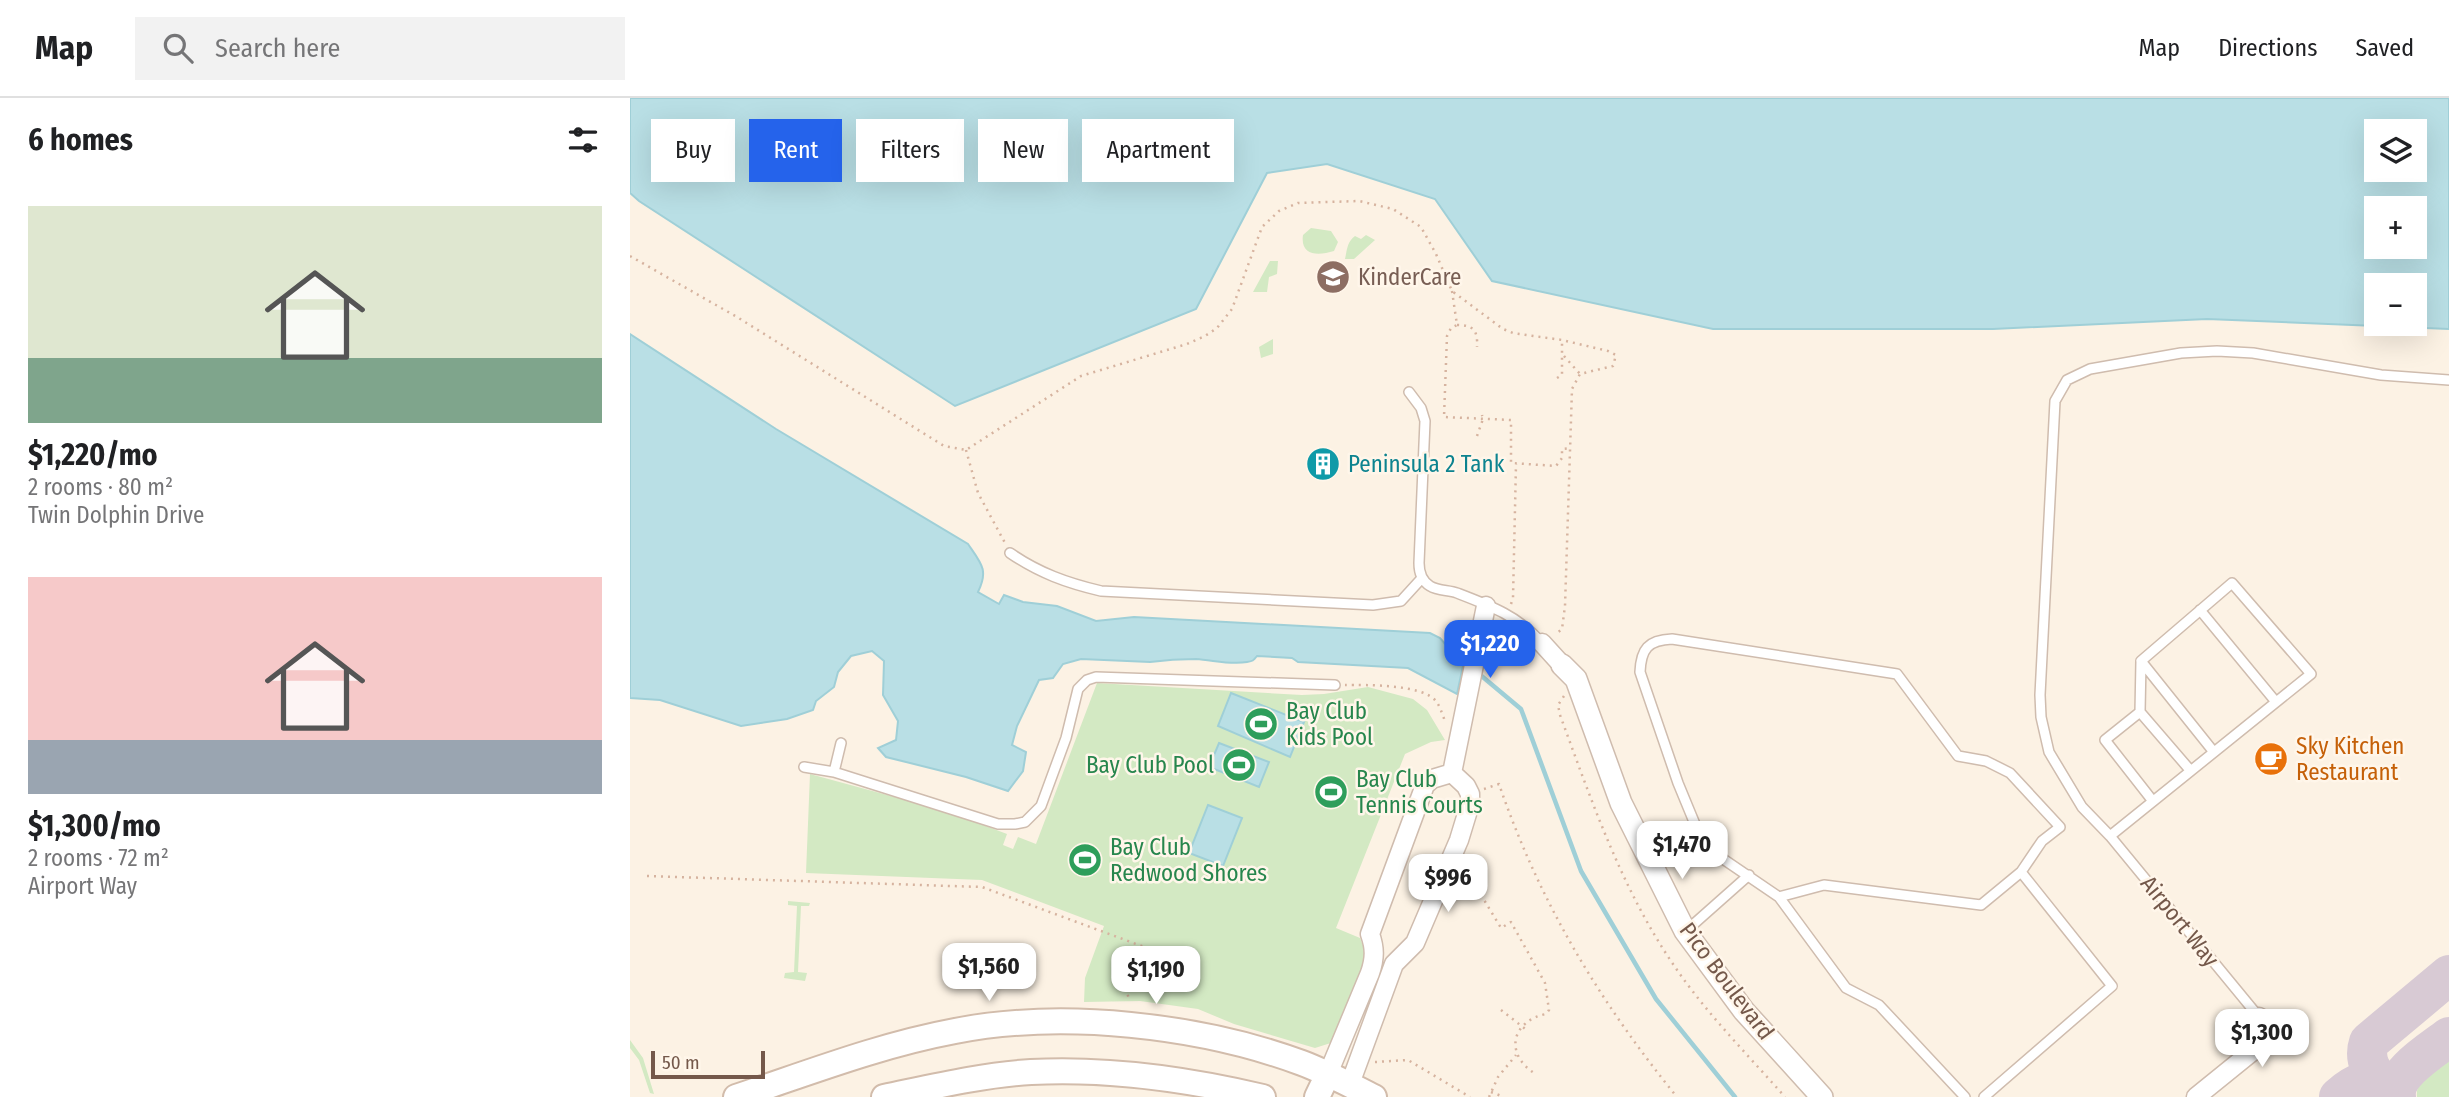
<!DOCTYPE html>
<meta charset="utf-8">
<style>
body{margin:0;font-family:"Fira Sans Condensed",sans-serif;background:#f2f2f2;color:#202124;height:100vh;display:flex;flex-direction:column;font-size:26px;white-space:nowrap}
*{box-sizing:border-box;margin:0}
p{font-size:23px;color:#757577}
.icon{flex:none;width:38px;height:38px;fill:none;stroke:currentColor;stroke-width:2;stroke-linecap:round;stroke-linejoin:round}
.map{position:relative;flex:1;overflow:hidden}
.details{display:flex;flex-direction:column;background:#fff;width:630px}
.details>*{flex:none}
.banner{position:absolute;left:21px;top:21px;width:665px;height:63px;display:flex;gap:14px}
.buttons{position:absolute;left:1734px;top:21px;display:grid;gap:14px}
.buttons a{display:grid;place-items:center;width:63px;height:63px;border-radius:0px;background:#fff;box-shadow:0 7px 28px #0002;font-size:35px}
.scale{position:absolute;left:21px;bottom:18px;width:114px;box-sizing:border-box;padding-left:7px;border:4px solid #74584a;border-top:0;font-size:19px;line-height:24px;white-space:nowrap;color:#74584a;-webkit-text-stroke:5px #fff6ea;paint-order:stroke}
.price{position:absolute;translate:-50% -60px;padding:0 16px;border-radius:14px;background:#fff;color:#222;font-size:23px;line-height:46px;filter:drop-shadow(0 2px 4px #0008)}
.price::after{content:'';position:absolute;left:50%;top:42px;width:21px;height:16px;margin-left:-10px;background:inherit;clip-path:polygon(0 0,100% 0,50% 100%)}
.price.current{background:#2563eb;color:#fff}
ul{padding:0;list-style:none}
li{display:grid;align-content:center;gap:14px;height:371px;padding:0 28px}
li span{display:grid;place-items:center;height:217px;border-radius:0px;color:#555}
li>.icon{margin-inline-start:auto}
span .icon{width:126px;height:126px;fill:#fffc;stroke-width:1}
li b{font-size:30px}
h2{display:flex;justify-content:space-between;align-items:center;height:84px;padding:0 28px;font-size:30px}
.tag{padding:0 24px;border-radius:0px;background:#fff;box-shadow:0 7px 28px #0002;font-size:24px;line-height:63px}
.tag.current{background:#2563eb;color:#fff}
header{display:flex;align-items:center;gap:42px;box-sizing:border-box;height:98px;padding:0 35px;background:#fff;border-bottom:2px solid #e0e0e0}
header strong{font-size:33px}
nav{display:flex;gap:38px;margin-inline-start:auto;font-size:24px}
.search{width:490px;height:63px;background:#f2f2f2;display:flex;align-items:center;gap:18px;box-sizing:border-box;padding:0 24px;border-radius:0px;color:#757577;font-size:26px}
main{display:flex;flex:1;min-height:0}
.map>svg:first-child{display:block}
</style>
<header>
<strong>Map</strong>
<div class="search"><svg class="icon" aria-label="search" viewBox="0 0 24 24"><circle cx="10" cy="10" r="6"/><path d="M15 15l6 6"/></svg>Search here</div>
<nav><a>Map</a><a>Directions</a><a>Saved</a></nav>
</header>
<main>
<section class="details">
<h2>6 homes<svg class="icon" aria-label="filters" viewBox="0 0 24 24"><path d="M4 7h16M4 17h16"/><circle cx="9" cy="7" r="2"/><circle cx="15" cy="17" r="2"/></svg></h2>
<ul>
<li><span style="background:linear-gradient(#dfe7d0 70%,#7fa58c 0)"><svg class="icon" aria-label="home" viewBox="0 0 24 24"><path d="M3 11l9-7 9 7M6 9v11h12V9"/></svg></span><div><b>$1,220/mo</b><p>2 rooms · 80 m²</p><p>Twin Dolphin Drive</p></div></li>
<li><span style="background:linear-gradient(#f6c9c9 75%,#9aa5b1 0)"><svg class="icon" aria-label="home" viewBox="0 0 24 24"><path d="M3 11l9-7 9 7M6 9v11h12V9"/></svg></span><div><b>$1,300/mo</b><p>2 rooms · 72 m²</p><p>Airport Way</p></div></li>
</ul>
</section>
<div class="map">
<svg width="1819" height="999" viewBox="0 0 1819 999">
<rect width="100%" height="100%" fill="#fcf2e4"/>
<path fill="#d3e9c3" d="M681,130L701,133L708,144L704,153C688,158 670,158 673,137Z
M736,137L745,142L724,161H715C717,152 717,144 725,138L731,141Z
M640,163H648L647,176L639,179L637,194H623Z
M643,241V256L631,260L629,249Z
M467,585L672,597L694,596L738,589L783,601L797,612L815,642L801,644L775,656L706,830L730,840L737,858L707,943L685,950L604,926L568,911L510,903L454,904L455,880L474,828L352,782L176,775L180,676L316,713L377,736L373,747L383,751L388,739L406,746Z
M158,803L180,805L179,808H171L168,874L177,875L175,883L154,880L155,875L164,874L167,808L158,807Z
M0,942L13,960L24,996L20,995L9,962L0,950Z
M1819,959V999H1787C1785,980 1805,970 1819,959Z"/>
<path fill="#b9dfe5" stroke="#9fcfd7" stroke-width="2" fill-rule="evenodd" d="M0,0H1819V231L1577,221L1363,231H1083L862,183L805,101L697,66L637,75L566,211L325,308L9,103L0,95ZM1785,33V72H1746V33ZM1785,110V149H1746V110ZM1785,187V226H1746V187Z
M0,236L146,331L338,446C351,465 359,472 348,494L369,506L374,497L393,504L427,508L466,523L504,519L800,535L810,540L816,547L833,551L834,563L827,596L778,570L668,564L662,560L627,558C623,563 623,563 617,564C600,567 583,562 566,561C550,561 535,562 520,564L451,561L433,566L423,580L409,582L387,628L382,647L396,654L393,673L378,693L336,679L256,659L248,650L266,642L268,623L253,597L254,563L242,553L221,558L208,574L204,589L186,603L183,612L157,621L111,628L30,602L0,600Z
M601,595L674,624L660,659L588,628Z
M589,645L639,664L629,689L579,669Z
M578,707L612,720L593,768L559,755Z"/>
<g fill="none" stroke-linecap="round" stroke-linejoin="round">
<path stroke="#9fcfd7" stroke-width="4.5" d="M848,575L891,611L951,773L1026,901L1105,999"/>
<path stroke="#d8cad4" stroke-width="40" d="M1709,999C1724,986 1738,977 1756,990
M1763,999C1749,981 1731,968 1739,944L1819,877
M1766,999C1763,975 1801,953 1819,939"/>
<g stroke="#cfbcae" stroke-width="12">
<path id="service" d="M779,294L791,310L795,323L789,465C789,474 792,483 800,488C808,493 819,492 827,495C861,508 888,518 912,545
M380,455C409,475 437,485 471,493L743,507L771,503L792,480
M1570,512L1646,604
M1510,614L1511,563
M174,669L204,674L368,726H385L395,724L411,708L436,640L448,591L457,582L466,579L705,587
M204,674L211,645
M1522,702L1475,642L1510,614L1560,672
M1480,738L1681,576L1602,485L1511,563L1583,653
M1149,799L1194,787L1351,807L1391,774L1482,888L1354,999
M1057,832L1119,777
M1629,919L1480,738L1452,709L1419,654L1411,619L1410,597L1425,303L1437,282L1460,271L1551,255L1587,253L1623,255L1751,277L1819,282
M1335,999L1249,907L1216,890L1149,799L1074,748L1048,685L1010,574C1011,551 1018,542 1042,541L1267,576L1328,658L1356,663L1380,675L1430,729L1412,743L1391,774"/>
</g>
<g stroke="#cfbcae" stroke-width="21">
<path id="minor" d="M912,545L932,567
M822,675L856,508
M698,976L740,875C745,860 745,850 740,836L795,687L802,681L822,675
M720,986L764,866L785,845L829,742L840,706V696L836,688L822,675
M1566,999L1629,948C1634,937 1635,930 1629,919"/>
</g>
<g stroke="#cfbcae" stroke-width="24">
<path id="tertiary" d="M932,567L946,581L991,705L1055,833L1114,913L1192,999"/>
</g>
<g stroke="#d2bcab" stroke-width="28">
<path id="secondary" d="M106,999C178,975 250,947 325,933C433,912 569,927 672,965C696,974 720,987 744,999
M254,999C302,989 351,977 401,974C480,970 557,981 633,999
M687,999L698,976"/>
</g>
<path stroke="#d6b39f" stroke-width="2.5" stroke-dasharray="2 5" stroke-linecap="butt" d="M0,158L107,219L314,348L336,352L451,278L557,246L575,238L587,230L602,211L632,129L649,113L668,105L729,103L763,111L791,129L806,156L822,193L873,231L883,235L932,242L978,253L986,257L983,268L950,276L942,291L935,508L932,531L927,535
M822,193L827,227L821,230L817,238L814,319L881,322V365L926,368L932,360V351L941,350
M827,227C843,227 848,232 847,249
M934,258L950,276
M927,280L932,277V242
M847,338L853,321L852,317
M336,352L348,395L375,445
M881,506L883,500L886,366
M715,587C736,587 792,586 806,603C810,608 812,616 815,623
M934,598L928,607L930,617C962,704 992,792 1045,869C1077,916 1118,957 1155,999
M854,691L869,686C909,803 969,903 1047,999
M17,778L352,789L517,850L515,871L509,881L496,889L499,902
M851,797L871,830L881,824L915,885L919,912L916,916C882,923 874,955 904,975
M871,912L898,933
M745,964L778,962L840,999
M861,994L874,999
M859,999L868,979L886,957"/>
<use href="#service" stroke="#fff" stroke-width="9"/>
<use href="#minor" stroke="#fff" stroke-width="18"/>
<use href="#tertiary" stroke="#fff" stroke-width="21"/>
<use href="#secondary" stroke="#fff" stroke-width="24"/>
</g>
<defs>
<g id="school-disc" transform="scale(1.75)"><circle r="9.5" fill="#8d6e63" stroke="#fff6ea"/><path d="M0-5L7-2L0 1L-7-2ZM-4 1L0 2.5L4 1V4Q0 6-4 4Z" fill="#fff"/></g>
<g id="building-disc" transform="scale(1.75)"><circle r="9.5" fill="#0f9aa8" stroke="#fff6ea"/><path d="M-4-6H4V6H1V3H-1V6H-4ZM-2.5-4.3h1.7v1.8h-1.7ZM.8-4.3h1.7v1.8H.8ZM-2.5-1h1.7V.8h-1.7ZM.8-1h1.7V.8H.8Z" fill="#fff"/></g>
<g id="stadium-disc" transform="scale(1.75)"><circle r="9.5" fill="#2e9e5b" stroke="#fff6ea"/><path d="M0-5a6.5 5 0 1 0 0 10a6.5 5 0 1 0 0-10ZM-3.5-1.8h7v3.6h-7Z" fill="#fff"/></g>
<g id="cafe-disc" transform="scale(1.75)"><circle r="9.5" fill="#e8710a" stroke="#fff6ea"/><path d="M-5.5-4.5H6V0H3Q3 3.5 0 3.5H-2.5Q-5.5 3.5-5.5 0ZM3-3.2v2h1.7v-2ZM-6 4.5H4V6H-6Z" fill="#fff"/></g>
</defs>
<g fill-rule="evenodd">
<use href="#school-disc" x="703" y="179"/>
<use href="#building-disc" x="693" y="366"/>
<use href="#stadium-disc" x="631" y="626"/>
<use href="#cafe-disc" x="1641" y="661"/>
<use href="#stadium-disc" x="609" y="667"/>
<use href="#stadium-disc" x="701" y="694"/>
<use href="#stadium-disc" x="455" y="762"/>
</g>
<g text-anchor="middle" dominant-baseline="central" stroke-width="5" stroke-linejoin="round" paint-order="stroke">
<g font-size="23" fill="#785e54" stroke="#fff6ea" text-anchor="start">
<text x="728" y="179">KinderCare</text>
</g>
<g font-size="23" fill="#0d838f" stroke="#fff6ea" text-anchor="start">
<text x="718" y="366">Peninsula 2 Tank</text>
</g>
<g font-size="23" fill="#27864d" stroke="#fff6ea" text-anchor="start">
<text x="656" y="613">Bay Club<tspan x="656" dy="26">Kids Pool</tspan></text>
<text x="584" y="667" text-anchor="end">Bay Club Pool</text>
<text x="726" y="681">Bay Club<tspan x="726" dy="26">Tennis Courts</tspan></text>
<text x="480" y="749">Bay Club<tspan x="480" dy="26">Redwood Shores</tspan></text>
</g>
<g font-size="23" fill="#c56008" stroke="#fff6ea" text-anchor="start">
<text x="1666" y="648">Sky Kitchen<tspan x="1666" dy="26">Restaurant</tspan></text>
</g>
<g font-size="23" fill="#74584a" stroke="#fff6ea">
<text transform="translate(1550 823) rotate(51)">Airport Way</text>
<text transform="translate(1097 883) rotate(53)">Pico Boulevard</text>
</g>
</g>
</svg>
<div class="buttons">
<a><svg class="icon" aria-label="layers" viewBox="0 0 24 24"><path d="M12 4l9 5-9 5-9-5zM3 14l9 5 9-5"/></svg></a>
<a>+</a>
<a>−</a>
</div>
<div class="scale">50 m</div>
<b class="price current" style="left:860px;top:582px">$1,220</b>
<b class="price" style="left:1052px;top:783px">$1,470</b>
<b class="price" style="left:818px;top:816px">$996</b>
<b class="price" style="left:359px;top:905px">$1,560</b>
<b class="price" style="left:526px;top:908px">$1,190</b>
<b class="price" style="left:1632px;top:971px">$1,300</b>
<div class="banner">
<a class="tag">Buy</a>
<a class="tag current">Rent</a>
<a class="tag">Filters</a>
<a class="tag">New</a>
<a class="tag">Apartment</a>
</div>
</div>
</main>
